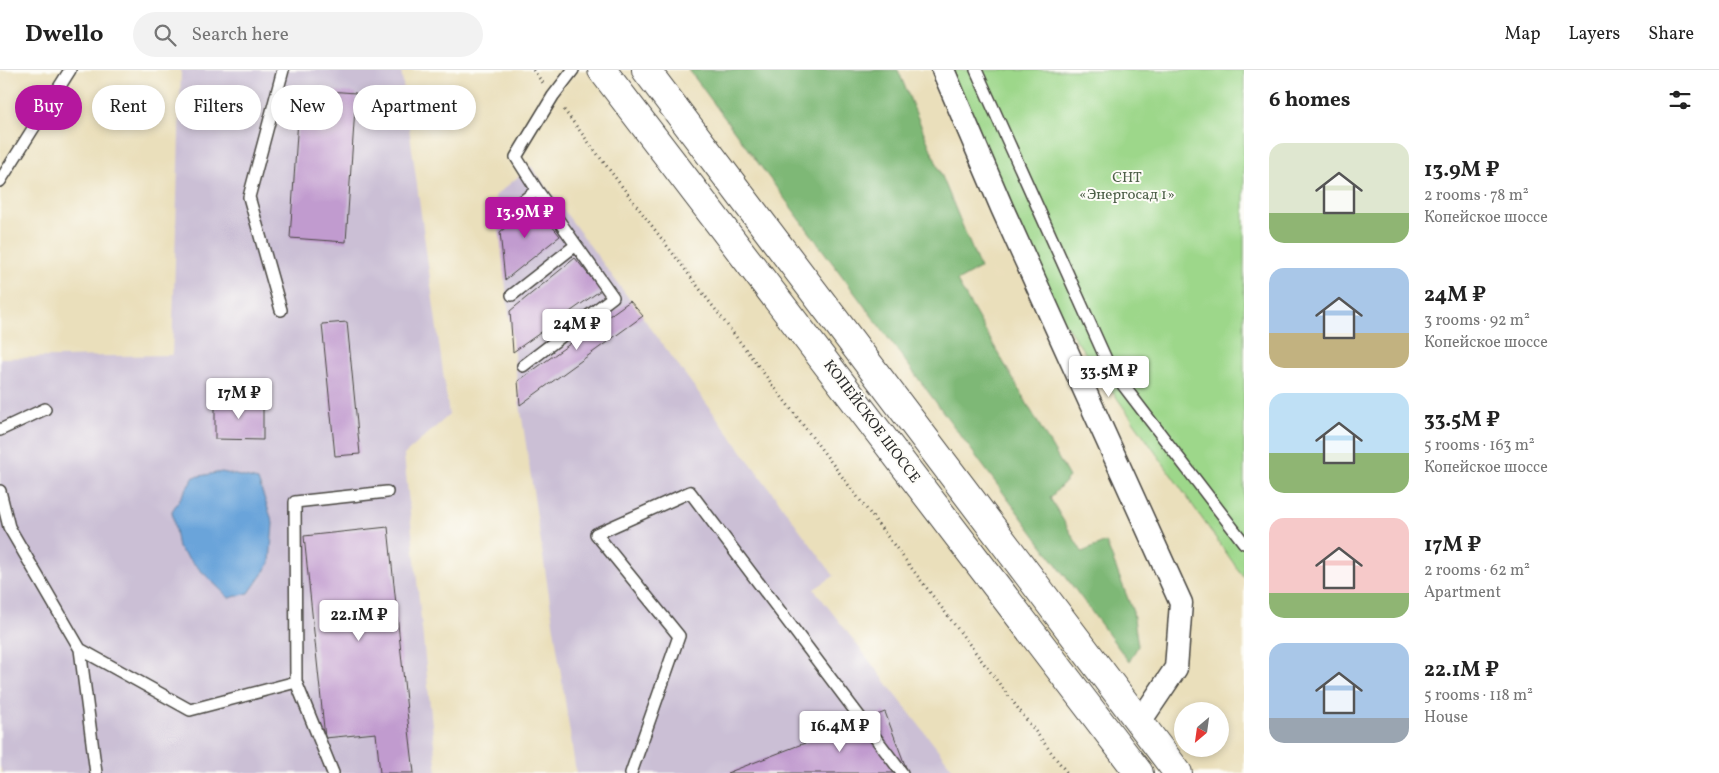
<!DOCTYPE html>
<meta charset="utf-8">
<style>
body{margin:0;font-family:Vollkorn,serif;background:#f2f2f2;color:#222;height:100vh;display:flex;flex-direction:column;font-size:19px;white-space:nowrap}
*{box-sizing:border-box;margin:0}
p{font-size:16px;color:#767676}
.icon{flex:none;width:28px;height:28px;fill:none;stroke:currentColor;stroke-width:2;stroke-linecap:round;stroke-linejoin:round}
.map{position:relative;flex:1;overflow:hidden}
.details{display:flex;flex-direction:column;background:#fff;width:475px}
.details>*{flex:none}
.top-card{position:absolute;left:15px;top:15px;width:475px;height:45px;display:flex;gap:10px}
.needle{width:32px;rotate:209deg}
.fabs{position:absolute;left:1174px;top:632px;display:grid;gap:10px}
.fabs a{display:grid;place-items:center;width:55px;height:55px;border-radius:50%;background:#fff;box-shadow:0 2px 8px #0003;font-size:25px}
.price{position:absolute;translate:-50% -42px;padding:0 11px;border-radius:5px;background:#fff;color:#222;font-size:16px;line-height:32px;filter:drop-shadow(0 1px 2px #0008)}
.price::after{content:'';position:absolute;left:50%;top:30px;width:15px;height:11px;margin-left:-8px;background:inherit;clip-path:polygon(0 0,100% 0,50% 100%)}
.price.current{background:#b5179e;color:#fff}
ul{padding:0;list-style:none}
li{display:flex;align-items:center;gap:15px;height:125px;padding:0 25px}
li span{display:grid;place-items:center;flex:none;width:140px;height:100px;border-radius:15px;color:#555}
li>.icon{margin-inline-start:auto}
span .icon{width:60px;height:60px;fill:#fffc;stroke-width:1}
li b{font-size:21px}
h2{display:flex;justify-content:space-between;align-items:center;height:60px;padding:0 25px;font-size:21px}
.tag{padding:0 18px;border-radius:22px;background:#fff;box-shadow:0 2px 8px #0003;font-size:18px;line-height:45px}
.tag.current{background:#b5179e;color:#fff}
header{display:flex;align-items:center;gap:30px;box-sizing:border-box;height:70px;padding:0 25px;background:#fff;border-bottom:1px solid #e0e0e0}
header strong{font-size:24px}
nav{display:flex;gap:28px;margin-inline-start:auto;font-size:18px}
.search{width:350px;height:45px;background:#f2f2f2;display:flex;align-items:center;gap:12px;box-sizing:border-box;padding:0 18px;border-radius:28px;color:#767676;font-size:19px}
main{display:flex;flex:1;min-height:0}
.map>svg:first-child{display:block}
</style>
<header>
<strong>Dwello</strong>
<div class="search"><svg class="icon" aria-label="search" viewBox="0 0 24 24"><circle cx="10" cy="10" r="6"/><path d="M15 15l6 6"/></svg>Search here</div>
<nav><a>Map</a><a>Layers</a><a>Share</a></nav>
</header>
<main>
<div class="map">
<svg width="1244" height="703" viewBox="0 0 1244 703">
<rect width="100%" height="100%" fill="#fdfcf7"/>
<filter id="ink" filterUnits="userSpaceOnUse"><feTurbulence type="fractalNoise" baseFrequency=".02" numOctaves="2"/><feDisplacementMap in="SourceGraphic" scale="10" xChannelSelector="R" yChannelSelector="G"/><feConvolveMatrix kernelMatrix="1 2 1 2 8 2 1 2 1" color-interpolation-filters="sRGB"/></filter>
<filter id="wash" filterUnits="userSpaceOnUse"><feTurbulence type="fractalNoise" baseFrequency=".0096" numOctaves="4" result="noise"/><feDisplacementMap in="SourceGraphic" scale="20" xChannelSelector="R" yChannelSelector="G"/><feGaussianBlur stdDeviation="1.12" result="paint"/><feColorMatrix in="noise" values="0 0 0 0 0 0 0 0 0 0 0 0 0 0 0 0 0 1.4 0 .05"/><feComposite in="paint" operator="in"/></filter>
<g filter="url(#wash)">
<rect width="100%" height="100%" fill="#eadfbb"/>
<path fill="#cbbfd5" d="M181,0H401L449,345L404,385L437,703H2L0,696V288L172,285Z
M531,96L834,506L814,519L956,703H576L520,335L495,126Z"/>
<path fill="#9dd78a" stroke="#64815a" d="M950,0H1244V508L1050,233Z"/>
<path fill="#7eb876" stroke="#547250" d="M689,0H898L980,198L957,211L1069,407L1050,428L1082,482L1106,472L1133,542L1138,576L1129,592Z"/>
<path fill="#6aa4da" stroke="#4a6882" d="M222,402L258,410L273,453L270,493L249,523L229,528L178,478L172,441L194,407Z"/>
<g id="blocks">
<path fill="#c19bcf" d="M300,19L356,23L346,172L290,168Z
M534,134L560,166L505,210L500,162Z
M575,188L601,220L513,282L510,241Z
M630,231L643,246L520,335L518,311Z
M347,252L360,384L335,386L322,254Z
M215,330L263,331V370L215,369Z
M388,457L409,660L414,703H380L376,663L325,668L304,466Z
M885,642L908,703H727Z"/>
</g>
</g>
<g filter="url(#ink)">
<use href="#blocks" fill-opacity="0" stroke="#484641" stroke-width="1"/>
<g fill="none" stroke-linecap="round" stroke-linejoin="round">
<g stroke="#484641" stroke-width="14">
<path id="lane" d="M976,0L1110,298L1244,473
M0,111L70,0
M505,145L537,120
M512,225L576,175
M281,240L249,127L283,0
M523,296L613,227L537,120L516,87L553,26L573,0
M0,360L45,339
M0,421L9,457L80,579L190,640L296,612L333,703
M80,579L96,703
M296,612L295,432L387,422
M631,703L679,566L596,464L690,422L902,703"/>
</g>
<g stroke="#484641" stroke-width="25">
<path id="street" d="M943,0L1002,138L1181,533L1176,598L1139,653"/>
</g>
<g stroke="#484641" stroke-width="30">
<path id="primary" d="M602,0L1139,703
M646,0L1178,703"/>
</g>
<path stroke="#484641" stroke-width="3" stroke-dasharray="1 4" stroke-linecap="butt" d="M533,0L543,13
M564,40L1067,703"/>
<use href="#lane" stroke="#fff" stroke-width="11"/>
<use href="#street" stroke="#fff" stroke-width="22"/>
<use href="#primary" stroke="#fff" stroke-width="28"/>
</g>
</g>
<g text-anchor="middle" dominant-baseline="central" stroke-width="4" stroke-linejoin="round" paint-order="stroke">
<g font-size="15" fill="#4d5f48" stroke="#fdfcf7">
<text x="1127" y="108">СНТ<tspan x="1127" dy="17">«Энергосад 1»</tspan></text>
</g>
<g font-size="15" fill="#2b2b2b" stroke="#fdfcf7">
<text transform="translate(871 352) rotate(53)">КОПЕЙСКОЕ ШОССЕ</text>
</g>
</g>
</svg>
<div class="fabs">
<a><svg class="needle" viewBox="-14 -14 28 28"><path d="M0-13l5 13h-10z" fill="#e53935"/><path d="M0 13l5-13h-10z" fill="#767676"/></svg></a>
</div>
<b class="price current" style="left:525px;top:169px">13.9M ₽</b>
<b class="price" style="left:577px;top:281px">24M ₽</b>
<b class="price" style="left:1109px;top:328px">33.5M ₽</b>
<b class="price" style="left:239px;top:350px">17M ₽</b>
<b class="price" style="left:359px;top:572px">22.1M ₽</b>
<b class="price" style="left:840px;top:683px">16.4M ₽</b>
<div class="top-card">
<a class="tag current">Buy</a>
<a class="tag">Rent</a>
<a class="tag">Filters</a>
<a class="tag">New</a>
<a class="tag">Apartment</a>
</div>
</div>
<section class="details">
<h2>6 homes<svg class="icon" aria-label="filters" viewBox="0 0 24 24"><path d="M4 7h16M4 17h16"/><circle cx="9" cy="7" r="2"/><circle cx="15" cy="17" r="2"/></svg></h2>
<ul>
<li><span style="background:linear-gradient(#dfe7d0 70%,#8fb573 0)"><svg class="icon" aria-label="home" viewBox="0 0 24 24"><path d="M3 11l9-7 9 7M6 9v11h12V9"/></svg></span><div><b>13.9M ₽</b><p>2 rooms · 78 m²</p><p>Копейское шоссе</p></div></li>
<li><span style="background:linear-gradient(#a9c7e8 65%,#c2b280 0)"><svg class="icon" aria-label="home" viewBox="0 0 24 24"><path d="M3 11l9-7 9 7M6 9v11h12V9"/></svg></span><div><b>24M ₽</b><p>3 rooms · 92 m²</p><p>Копейское шоссе</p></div></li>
<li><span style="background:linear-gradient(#bfe0f5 60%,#8fb573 0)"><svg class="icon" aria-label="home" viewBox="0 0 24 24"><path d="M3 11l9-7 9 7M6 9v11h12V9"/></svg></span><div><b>33.5M ₽</b><p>5 rooms · 163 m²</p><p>Копейское шоссе</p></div></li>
<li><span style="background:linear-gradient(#f6c9c9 75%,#8fb573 0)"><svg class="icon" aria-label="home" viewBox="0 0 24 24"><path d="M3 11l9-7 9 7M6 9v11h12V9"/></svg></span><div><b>17M ₽</b><p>2 rooms · 62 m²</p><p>Apartment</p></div></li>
<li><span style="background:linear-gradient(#a9c7e8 75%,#9aa5b1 0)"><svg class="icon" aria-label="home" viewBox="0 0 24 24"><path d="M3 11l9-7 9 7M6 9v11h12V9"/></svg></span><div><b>22.1M ₽</b><p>5 rooms · 118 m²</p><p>House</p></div></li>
</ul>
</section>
</main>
